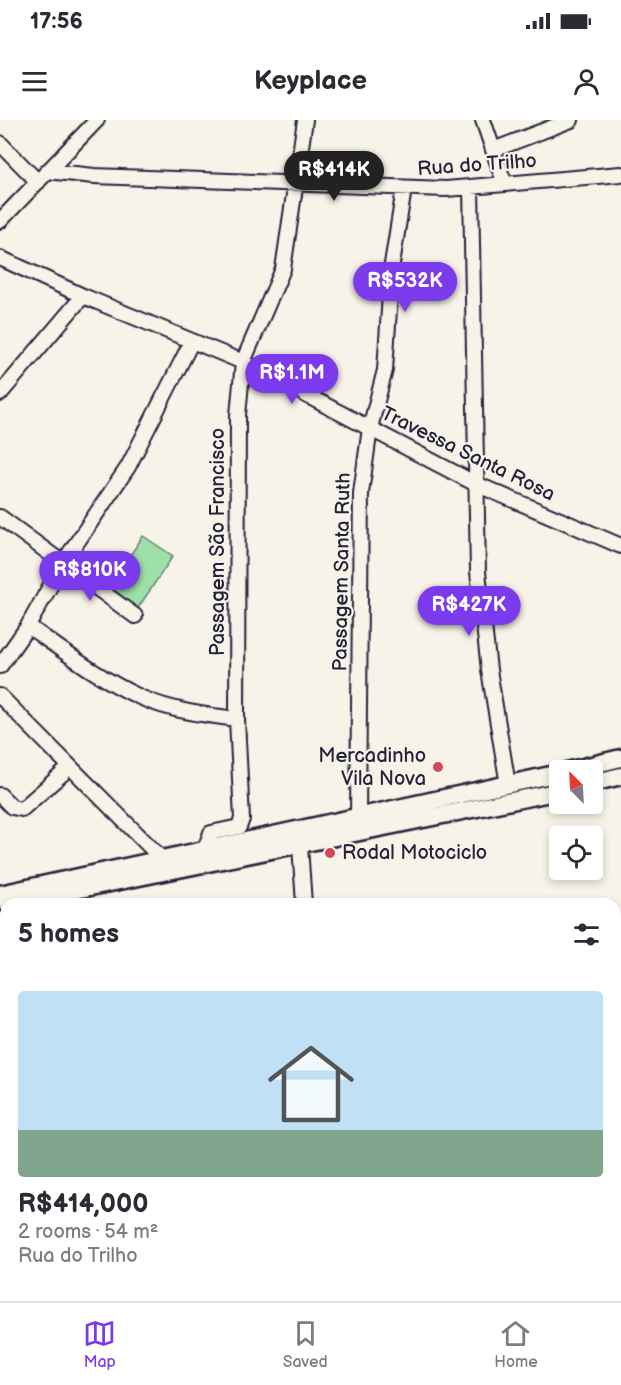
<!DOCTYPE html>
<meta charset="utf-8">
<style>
body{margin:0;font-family:"Balsamiq Sans",sans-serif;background:#f2f2f3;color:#2b2b33;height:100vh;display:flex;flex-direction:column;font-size:22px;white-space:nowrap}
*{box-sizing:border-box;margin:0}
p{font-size:20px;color:#7c7c81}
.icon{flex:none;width:33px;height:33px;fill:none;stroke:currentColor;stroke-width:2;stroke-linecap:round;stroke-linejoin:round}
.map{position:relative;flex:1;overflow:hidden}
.details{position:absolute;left:0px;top:778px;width:621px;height:404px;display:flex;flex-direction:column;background:#fff;border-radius:18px 18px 0 0;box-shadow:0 3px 9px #0003}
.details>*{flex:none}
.needle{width:39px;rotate:336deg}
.tools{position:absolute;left:549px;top:640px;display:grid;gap:12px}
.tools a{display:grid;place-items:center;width:54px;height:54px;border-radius:6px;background:#fff;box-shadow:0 3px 9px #0003;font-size:30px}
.price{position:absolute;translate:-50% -51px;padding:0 14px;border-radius:21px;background:#7c3aed;color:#fff;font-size:20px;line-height:39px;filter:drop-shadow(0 2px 3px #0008)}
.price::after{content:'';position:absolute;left:50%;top:36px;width:18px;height:14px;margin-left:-9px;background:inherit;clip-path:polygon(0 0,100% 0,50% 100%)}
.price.active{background:#222;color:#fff}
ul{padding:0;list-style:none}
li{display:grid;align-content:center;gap:12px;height:318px;padding:0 18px}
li+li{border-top:2px solid #e1e1e2}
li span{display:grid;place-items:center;height:186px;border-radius:6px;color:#555}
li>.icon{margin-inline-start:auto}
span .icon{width:108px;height:108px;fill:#fffc;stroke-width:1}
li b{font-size:26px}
h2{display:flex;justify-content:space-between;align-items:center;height:72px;padding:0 18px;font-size:26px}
.status{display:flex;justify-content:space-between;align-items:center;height:42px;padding:0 30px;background:#fff;direction:ltr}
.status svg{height:16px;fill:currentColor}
header{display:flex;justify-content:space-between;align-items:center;height:78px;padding:0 18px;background:#fff;font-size:27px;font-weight:700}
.menu{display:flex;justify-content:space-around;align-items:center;height:84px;border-top:2px solid #e1e1e2;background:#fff;font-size:16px;color:#7c7c81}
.menu a{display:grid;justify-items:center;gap:3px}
.menu .active{color:#7c3aed}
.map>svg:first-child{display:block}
</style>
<div class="status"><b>17:56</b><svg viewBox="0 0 49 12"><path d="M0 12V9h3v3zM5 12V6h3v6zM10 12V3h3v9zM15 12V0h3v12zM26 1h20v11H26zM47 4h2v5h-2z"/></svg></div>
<header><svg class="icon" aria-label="menu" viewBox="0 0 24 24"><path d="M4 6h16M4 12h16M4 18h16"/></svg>Keyplace<svg class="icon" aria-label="person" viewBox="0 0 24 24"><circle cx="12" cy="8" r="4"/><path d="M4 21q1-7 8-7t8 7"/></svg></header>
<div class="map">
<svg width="621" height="1181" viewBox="0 0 621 1181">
<rect width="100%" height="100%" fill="#f7f3e8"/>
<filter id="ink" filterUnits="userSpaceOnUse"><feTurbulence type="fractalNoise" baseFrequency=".0167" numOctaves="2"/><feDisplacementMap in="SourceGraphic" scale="12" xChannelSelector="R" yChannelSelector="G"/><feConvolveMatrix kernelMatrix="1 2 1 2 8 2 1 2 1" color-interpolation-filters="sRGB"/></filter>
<g filter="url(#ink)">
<path fill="#9fe0a9" stroke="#608172" stroke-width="1.5" d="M143,416L173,436L136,491L106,471Z"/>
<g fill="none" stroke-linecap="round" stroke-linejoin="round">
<g stroke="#22223b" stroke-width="18">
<path id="minor" d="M483,0L504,62
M0,23L38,62
M493,30L571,0
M47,51L94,56L446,69L621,54
M471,68L478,452L489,550L508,665
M0,101L97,0
M0,138L83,176L243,242L476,364L621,426
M0,274L83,176
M0,397L135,496
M28,506C65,532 101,560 142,578C172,591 205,595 237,599
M0,546L28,506L63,443L128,347L192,221
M0,576L161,738
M0,675L12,687L22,689L69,648
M358,695L361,373L370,308L385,250L392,144L404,69
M300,726L304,784
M205,729L211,713L239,707L242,699L237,599L238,295L243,242L283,149L305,0
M615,996L621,995
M0,1119L6,1118
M334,1176V1181
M99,1181L125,1176"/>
</g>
<g stroke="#22223b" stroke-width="21">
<path id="major" d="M567,651L621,638
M592,663L621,656
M0,774L560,653
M7,784L560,671"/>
</g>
<use href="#minor" stroke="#f7f3e8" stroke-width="14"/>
<use href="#major" stroke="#f7f3e8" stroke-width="16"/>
</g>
</g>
<g fill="#d1495b" stroke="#f7f3e8" stroke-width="2">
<circle cx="438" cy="647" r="6"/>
<circle cx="330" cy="733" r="6"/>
</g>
<g text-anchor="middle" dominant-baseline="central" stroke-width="4.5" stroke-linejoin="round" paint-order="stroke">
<g font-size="20" fill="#22223b" stroke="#f7f3e8">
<text transform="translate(477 45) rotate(-4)">Rua do Trilho</text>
<text transform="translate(468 334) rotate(26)">Travessa Santa Rosa</text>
<text transform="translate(218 422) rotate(-90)">Passagem São Francisco</text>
<text transform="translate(342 452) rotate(-89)">Passagem Santa Ruth</text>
</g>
<g font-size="20" fill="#22223b" stroke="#f7f3e8" text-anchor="end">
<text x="426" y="636">Mercadinho<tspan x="426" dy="23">Vila Nova</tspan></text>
<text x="342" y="733" text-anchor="start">Rodal Motociclo</text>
</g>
</g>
</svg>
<div class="tools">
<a><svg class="needle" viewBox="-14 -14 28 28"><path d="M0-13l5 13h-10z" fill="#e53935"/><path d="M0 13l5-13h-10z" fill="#7c7c81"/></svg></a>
<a><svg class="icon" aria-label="locate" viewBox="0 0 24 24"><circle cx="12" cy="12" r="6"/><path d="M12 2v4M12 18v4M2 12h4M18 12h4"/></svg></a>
</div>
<b class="price active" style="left:334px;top:82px">R$414K</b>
<b class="price" style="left:405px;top:193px">R$532K</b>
<b class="price" style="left:292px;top:285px">R$1.1M</b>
<b class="price" style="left:90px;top:482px">R$810K</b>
<b class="price" style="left:469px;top:517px">R$427K</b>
<section class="details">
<h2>5 homes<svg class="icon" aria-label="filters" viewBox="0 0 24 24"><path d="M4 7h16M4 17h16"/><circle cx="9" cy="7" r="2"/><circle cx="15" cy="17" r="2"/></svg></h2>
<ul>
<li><span style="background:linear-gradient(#bfe0f5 75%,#7fa58c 0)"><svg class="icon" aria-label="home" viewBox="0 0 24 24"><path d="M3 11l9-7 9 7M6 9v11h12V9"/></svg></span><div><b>R$414,000</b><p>2 rooms · 54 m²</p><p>Rua do Trilho</p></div></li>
</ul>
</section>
</div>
<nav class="menu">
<a class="active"><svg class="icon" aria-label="map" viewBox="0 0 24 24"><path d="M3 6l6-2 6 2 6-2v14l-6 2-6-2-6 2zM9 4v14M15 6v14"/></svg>Map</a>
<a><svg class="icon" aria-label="saved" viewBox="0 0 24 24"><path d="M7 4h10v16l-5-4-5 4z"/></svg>Saved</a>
<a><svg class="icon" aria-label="home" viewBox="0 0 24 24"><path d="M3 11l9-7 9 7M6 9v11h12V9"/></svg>Home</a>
</nav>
